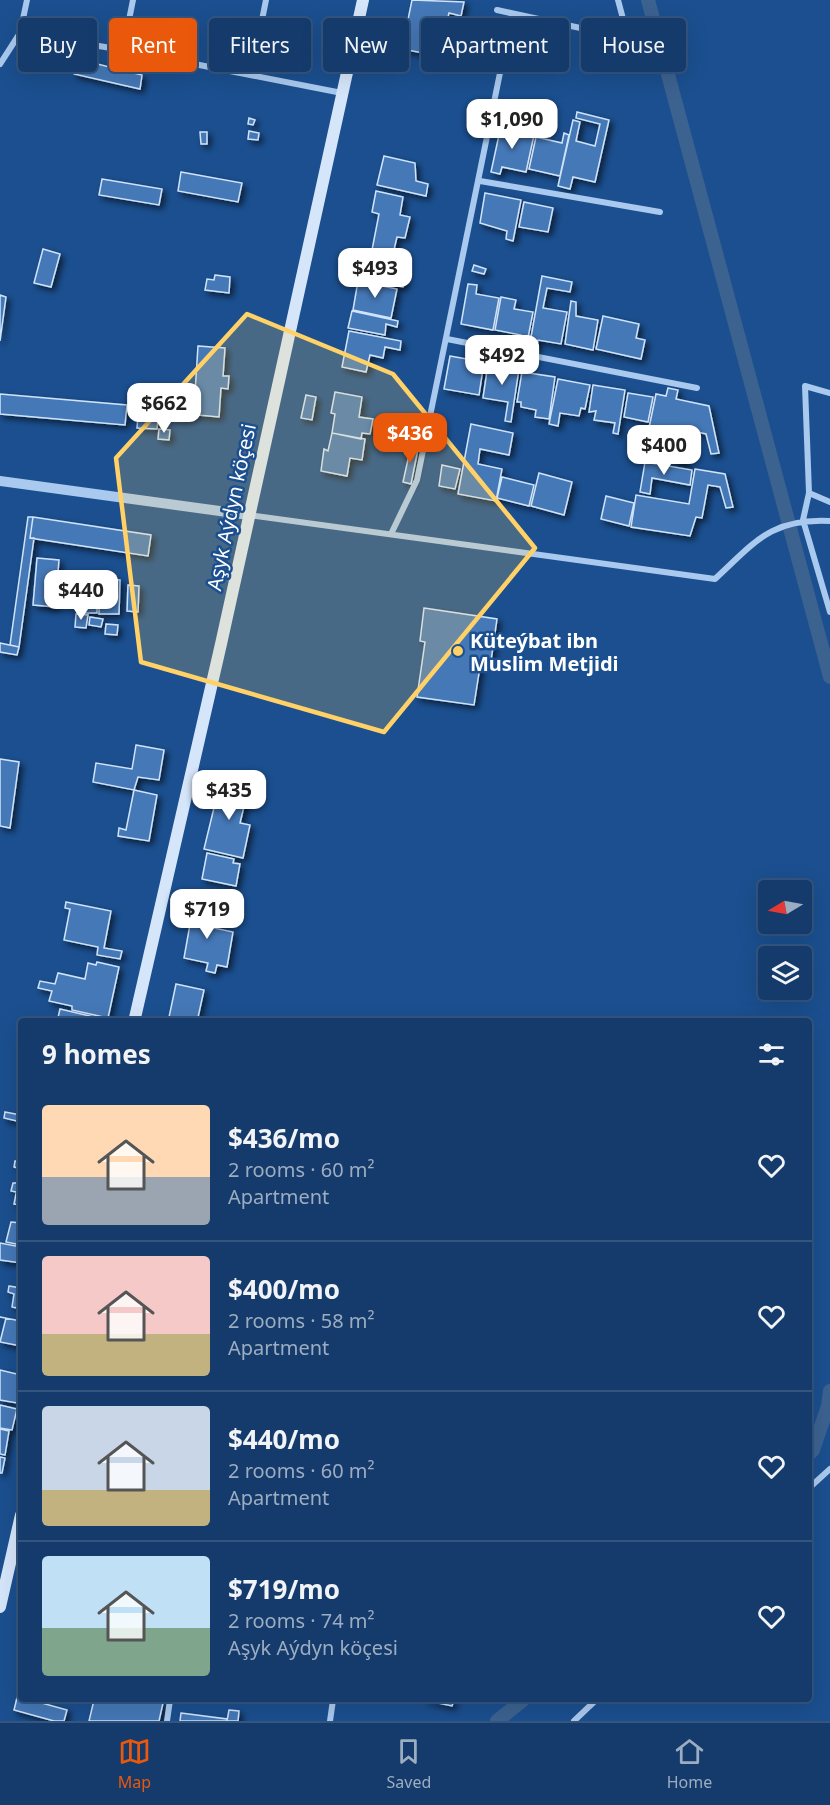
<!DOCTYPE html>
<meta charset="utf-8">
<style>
body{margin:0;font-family:"Noto Sans",sans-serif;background:#1d4271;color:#f1f3f6;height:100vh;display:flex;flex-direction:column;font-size:22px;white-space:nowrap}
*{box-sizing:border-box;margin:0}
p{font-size:20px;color:#9dadc1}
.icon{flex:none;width:33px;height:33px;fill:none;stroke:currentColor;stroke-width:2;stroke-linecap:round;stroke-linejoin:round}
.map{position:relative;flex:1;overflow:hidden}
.panel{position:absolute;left:18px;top:1018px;width:794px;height:684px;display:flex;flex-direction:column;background:#143b6b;border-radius:6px;box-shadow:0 6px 24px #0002,0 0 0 2px #33557e}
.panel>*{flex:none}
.banner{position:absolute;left:18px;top:18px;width:795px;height:54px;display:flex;gap:12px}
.needle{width:39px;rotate:260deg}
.fabs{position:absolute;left:758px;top:880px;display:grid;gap:12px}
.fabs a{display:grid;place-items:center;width:54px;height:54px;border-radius:6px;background:#143b6b;box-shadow:0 6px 24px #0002,0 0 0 2px #33557e;font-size:30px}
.price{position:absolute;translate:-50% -51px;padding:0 14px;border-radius:12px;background:#fff;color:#222;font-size:20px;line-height:39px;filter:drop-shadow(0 2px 3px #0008)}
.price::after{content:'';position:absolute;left:50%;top:36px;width:18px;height:14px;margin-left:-9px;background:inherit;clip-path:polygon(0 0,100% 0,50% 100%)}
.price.active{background:#ea580c;color:#fff}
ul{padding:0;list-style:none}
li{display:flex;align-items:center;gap:18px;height:150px;padding:0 24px}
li+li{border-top:2px solid #33557e}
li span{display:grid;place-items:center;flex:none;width:168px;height:120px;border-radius:6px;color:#555}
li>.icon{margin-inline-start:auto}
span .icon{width:72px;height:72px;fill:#fffc;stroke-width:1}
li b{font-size:26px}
h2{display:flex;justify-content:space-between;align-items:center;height:72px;padding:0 24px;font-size:26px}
.tag{padding:0 21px;border-radius:6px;background:#143b6b;box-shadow:0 6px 24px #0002,0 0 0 2px #33557e;font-size:21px;line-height:54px}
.tag.active{background:#ea580c;color:#fff}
.tabs{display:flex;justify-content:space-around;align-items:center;height:84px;border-top:2px solid #33557e;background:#143b6b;font-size:16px;color:#9dadc1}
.tabs a{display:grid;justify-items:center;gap:3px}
.tabs .active{color:#ea580c}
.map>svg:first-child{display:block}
</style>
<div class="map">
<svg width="830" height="1721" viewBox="0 0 830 1721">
<defs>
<filter id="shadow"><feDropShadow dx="3.5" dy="3.5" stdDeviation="3" flood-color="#0009"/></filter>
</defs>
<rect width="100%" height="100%" fill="#1b4f8f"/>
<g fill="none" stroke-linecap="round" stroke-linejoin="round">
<path stroke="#3c6290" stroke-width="14" d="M648,0L830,677
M808,1455L813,1450L828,1406L830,1391
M497,1721L523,1700"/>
</g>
<path fill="#4478b7" stroke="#cfe3fa" stroke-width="1.5" filter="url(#shadow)" d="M412,0L464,2L461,16L449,13L448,17L453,18L452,25L446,24L444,32L448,33L444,57L402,49Z
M77,59L142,75L140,89L74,74Z
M577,112L609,120L595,182L573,177L570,189L558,186L573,120L580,122L576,141L595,146L600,124L576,118Z
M249,118L255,120L253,125L248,124Z
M502,121L508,123L507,130L534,135L526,172L502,167L500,174L491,172Z
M249,131L259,133L258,140L248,139Z
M200,132H207V144H201Z
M564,133L569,135L560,176L529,169L536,137L562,143Z
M384,156L415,163L416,181L428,184L426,196L377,185Z
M181,172L242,183L238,202L178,191Z
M102,179L162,189L159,205L99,195Z
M376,191L403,197L400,215L410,217L405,238L397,237L393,254L372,250L379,214L372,212Z
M485,193L521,200L513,241L506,239L507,231L480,223Z
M524,202L553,208L548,232L519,227Z
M43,249L60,254L51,287L34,283Z
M367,252L403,260L399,276L404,279L403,287L361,278Z
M474,265L486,269L484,274L472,271Z
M215,275L230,277L229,293L205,290L207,279L214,280Z
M542,276L572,282L570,292L547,288L543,308L567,312L561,344L538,340L536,349L529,348Z
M358,281L397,289L391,318L353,310Z
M468,284L477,285L476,294L499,298L493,330L461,324Z
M0,295L6,297L0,341Z
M501,297L516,300L514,309L533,312L526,348L519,347L521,335L495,330Z
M571,301L576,302V316L598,320L593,350L565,344Z
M352,311L398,321L397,327L386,324L385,335L348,328Z
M603,316L639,324L636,338L645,340L641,359L596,349Z
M349,331L401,341L400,350L385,347L383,358L370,355L366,372L342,367Z
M198,346L225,348L223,376H229L228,389L221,388L219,417L176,413L177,391L195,393Z
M450,356L484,362L479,395L444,389Z
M488,364L519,369L511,422L505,421L508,402L483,398Z
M522,372L555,377L549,419L535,417L536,410L521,407V402H517Z
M558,379L590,385L585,409L581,408L579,416L560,413L558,426L549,424Z
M593,385L625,390L618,434L613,433L615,423L594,420L596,411L589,412Z
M668,388L678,390L676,399L709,406L719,453L711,454L706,434L692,431L685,463L673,461L677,438L667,436L663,455L644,452L656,394L666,396Z
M335,392L362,397L359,417L373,419L370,434L362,433L361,439L332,433L335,414L331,413Z
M628,393L653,397L648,422L624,417Z
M0,394L127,405L125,425L0,414Z
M306,395L316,397L312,420L301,418Z
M138,416L158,418L157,429L137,428Z
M471,424L513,433L509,455L480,449L478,464L502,469L496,501L458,494Z
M159,429L170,430L169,440L158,439Z
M332,433L365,439L362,460L350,458L347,476L321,471L324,449L328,451Z
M407,446L418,449L411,484L403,482L409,455L405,454Z
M645,462L692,470L690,485L652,478L650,494L640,492Z
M442,465L460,469L455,489L439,486Z
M695,469L725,474L733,507L726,508L720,487L708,485L702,518L696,517L690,536L631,527L636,495L689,504Z
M539,473L572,482L564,515L531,506Z
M502,477L534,485L529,506L497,498Z
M606,496L634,503L629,526L601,519Z
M28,517H33L30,538H34L19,647L10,645Z
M33,517L151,535L148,556L30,538Z
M37,558L59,560L55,607L33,605Z
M100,579L120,580L119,614H99Z
M77,581H97V613H77Z
M128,585L139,586L138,612L127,611Z
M424,608L497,619L491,661L481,660L474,705L417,697L425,642L420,641Z
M76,614L88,615L86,628L75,627Z
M90,617L103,619L101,627L89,625Z
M106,624L118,625L117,635L105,634Z
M0,643L19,647L17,655L0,652Z
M136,745L164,750L159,780L138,777L134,790L93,782L96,763L132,769Z
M0,759L19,762L10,828L0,826Z
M221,779L249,786L240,823L250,825L243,858L204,849Z
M134,790L157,795L149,841L118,836L119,828L126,830Z
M207,853L234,859L233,863L240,864L236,886L202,879Z
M66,902L111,911L104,948L122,951L120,959L97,955L98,947L64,940L70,909L65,908Z
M194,902L212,905L209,927L233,932L227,967L217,965L215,973L206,971L208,963L184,958Z
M97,962L119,967L108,1018L72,1010V1006L49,1001L52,991L38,988L40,981L55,984L58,973L85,979L88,963L96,965Z
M176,984L204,990L197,1022H168Z
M60,1009L107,1020V1022H57Z
M5,1112L21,1115V1122L4,1118Z
M15,1161L21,1162V1169L14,1167Z
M18,1180H21V1193L11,1191L13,1183H17Z
M16,1194L21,1195V1205L14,1204Z
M11,1222L21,1223V1245L6,1242Z
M0,1243L21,1247V1263L0,1260Z
M9,1286L21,1288V1309L12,1307L14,1294L8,1292Z
M0,1317L21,1321V1346L0,1342L6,1318Z
M0,1370L21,1375L17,1403L0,1400Z
M0,1405L17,1409L12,1430L0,1428Z
M0,1429L9,1431L5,1455L0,1454Z
M0,1457L5,1458L2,1473H0Z
M21,1681V1700H31L67,1710L64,1721H54L14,1710Z
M94,1700H144L163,1703L159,1721H89Z
M424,1700H454L452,1706Z
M229,1710L239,1711L238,1721H227Z
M181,1713L227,1719V1721H180Z"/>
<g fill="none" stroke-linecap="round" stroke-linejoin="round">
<path stroke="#a9c9ee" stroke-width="6" d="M497,10L622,37L626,30L618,0
M20,33L27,0
M123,50L133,0
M0,64L20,33L123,50L342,93
M251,75L266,0
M480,181L660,212
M447,339L697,388
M830,393L805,386L809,493L803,520L830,612
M809,493L830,502
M249,515L715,579C755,542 771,518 830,521
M392,532L417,480L512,14
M808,1489L830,1469
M167,1721L170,1700
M330,1721L333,1700
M574,1721L596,1700"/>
<path stroke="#a9c9ee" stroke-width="10" d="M0,481L249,515"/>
<path stroke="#d6e6fa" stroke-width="12" d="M134,1022L221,644L363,0
M0,1607L21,1515"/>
</g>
<path fill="#ffd166" fill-opacity="0.2" stroke="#ffd166" stroke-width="4.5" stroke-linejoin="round" d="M247,314L393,374L535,548L384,732L141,662L116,458Z"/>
<circle fill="#ffd166" stroke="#1b4f8f" stroke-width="2" cx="458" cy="651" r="6"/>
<g text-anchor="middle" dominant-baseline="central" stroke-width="5" stroke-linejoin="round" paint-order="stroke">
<g font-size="20" fill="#fff" stroke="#1b4f8f">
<text transform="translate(231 507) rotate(-78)">Aşyk Aýdyn köçesi</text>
</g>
<g font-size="20" font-weight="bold" fill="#fff" stroke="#1b4f8f" text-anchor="start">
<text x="470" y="640">Küteýbat ibn<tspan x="470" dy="23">Muslim Metjidi</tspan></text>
</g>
</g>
</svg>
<div class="fabs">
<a><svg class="needle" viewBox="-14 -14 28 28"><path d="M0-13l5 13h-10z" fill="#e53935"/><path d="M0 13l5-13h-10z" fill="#9dadc1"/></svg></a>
<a><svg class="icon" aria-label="layers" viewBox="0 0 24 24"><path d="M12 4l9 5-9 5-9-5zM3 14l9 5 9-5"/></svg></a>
</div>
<b class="price" style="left:512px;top:150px">$1,090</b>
<b class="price" style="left:375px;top:299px">$493</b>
<b class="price" style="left:502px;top:386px">$492</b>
<b class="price" style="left:164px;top:434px">$662</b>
<b class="price active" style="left:410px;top:464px">$436</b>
<b class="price" style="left:664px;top:476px">$400</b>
<b class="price" style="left:81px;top:621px">$440</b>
<b class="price" style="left:229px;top:821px">$435</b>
<b class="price" style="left:207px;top:940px">$719</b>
<div class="banner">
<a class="tag">Buy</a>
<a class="tag active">Rent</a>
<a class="tag">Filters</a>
<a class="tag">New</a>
<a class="tag">Apartment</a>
<a class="tag">House</a>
</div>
<section class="panel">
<h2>9 homes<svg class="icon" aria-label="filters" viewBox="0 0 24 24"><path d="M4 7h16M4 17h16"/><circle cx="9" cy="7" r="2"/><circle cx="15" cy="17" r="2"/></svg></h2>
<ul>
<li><span style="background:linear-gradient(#ffd9b3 60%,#9aa5b1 0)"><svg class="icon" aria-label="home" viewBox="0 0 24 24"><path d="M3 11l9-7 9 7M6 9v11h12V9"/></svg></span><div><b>$436/mo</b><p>2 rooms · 60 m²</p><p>Apartment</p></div><svg class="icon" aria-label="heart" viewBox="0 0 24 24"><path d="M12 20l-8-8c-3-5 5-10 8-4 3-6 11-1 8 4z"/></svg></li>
<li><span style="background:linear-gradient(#f6c9c9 65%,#c2b280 0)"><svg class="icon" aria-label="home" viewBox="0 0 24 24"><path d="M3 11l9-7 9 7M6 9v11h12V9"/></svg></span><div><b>$400/mo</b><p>2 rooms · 58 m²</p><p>Apartment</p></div><svg class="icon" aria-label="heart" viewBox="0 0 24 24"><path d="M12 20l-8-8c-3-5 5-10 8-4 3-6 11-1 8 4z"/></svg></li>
<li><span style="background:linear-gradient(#c9d6e8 70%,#c2b280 0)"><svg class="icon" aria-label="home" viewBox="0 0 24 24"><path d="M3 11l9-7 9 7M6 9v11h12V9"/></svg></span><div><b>$440/mo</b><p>2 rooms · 60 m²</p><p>Apartment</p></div><svg class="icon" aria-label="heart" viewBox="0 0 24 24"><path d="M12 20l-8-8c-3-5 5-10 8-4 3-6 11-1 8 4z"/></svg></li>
<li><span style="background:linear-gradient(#bfe0f5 60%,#7fa58c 0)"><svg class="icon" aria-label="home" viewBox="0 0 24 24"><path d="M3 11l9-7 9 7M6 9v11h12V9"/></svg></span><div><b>$719/mo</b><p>2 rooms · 74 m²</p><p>Aşyk Aýdyn köçesi</p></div><svg class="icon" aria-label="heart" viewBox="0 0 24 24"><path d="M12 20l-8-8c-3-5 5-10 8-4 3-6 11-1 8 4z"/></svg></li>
</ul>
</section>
</div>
<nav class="tabs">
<a class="active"><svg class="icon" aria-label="map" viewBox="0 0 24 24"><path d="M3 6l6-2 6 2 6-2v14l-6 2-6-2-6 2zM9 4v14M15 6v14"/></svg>Map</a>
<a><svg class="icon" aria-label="saved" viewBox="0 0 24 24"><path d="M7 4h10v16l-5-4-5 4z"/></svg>Saved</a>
<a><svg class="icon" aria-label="home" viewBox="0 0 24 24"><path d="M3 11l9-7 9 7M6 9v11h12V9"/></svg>Home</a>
</nav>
